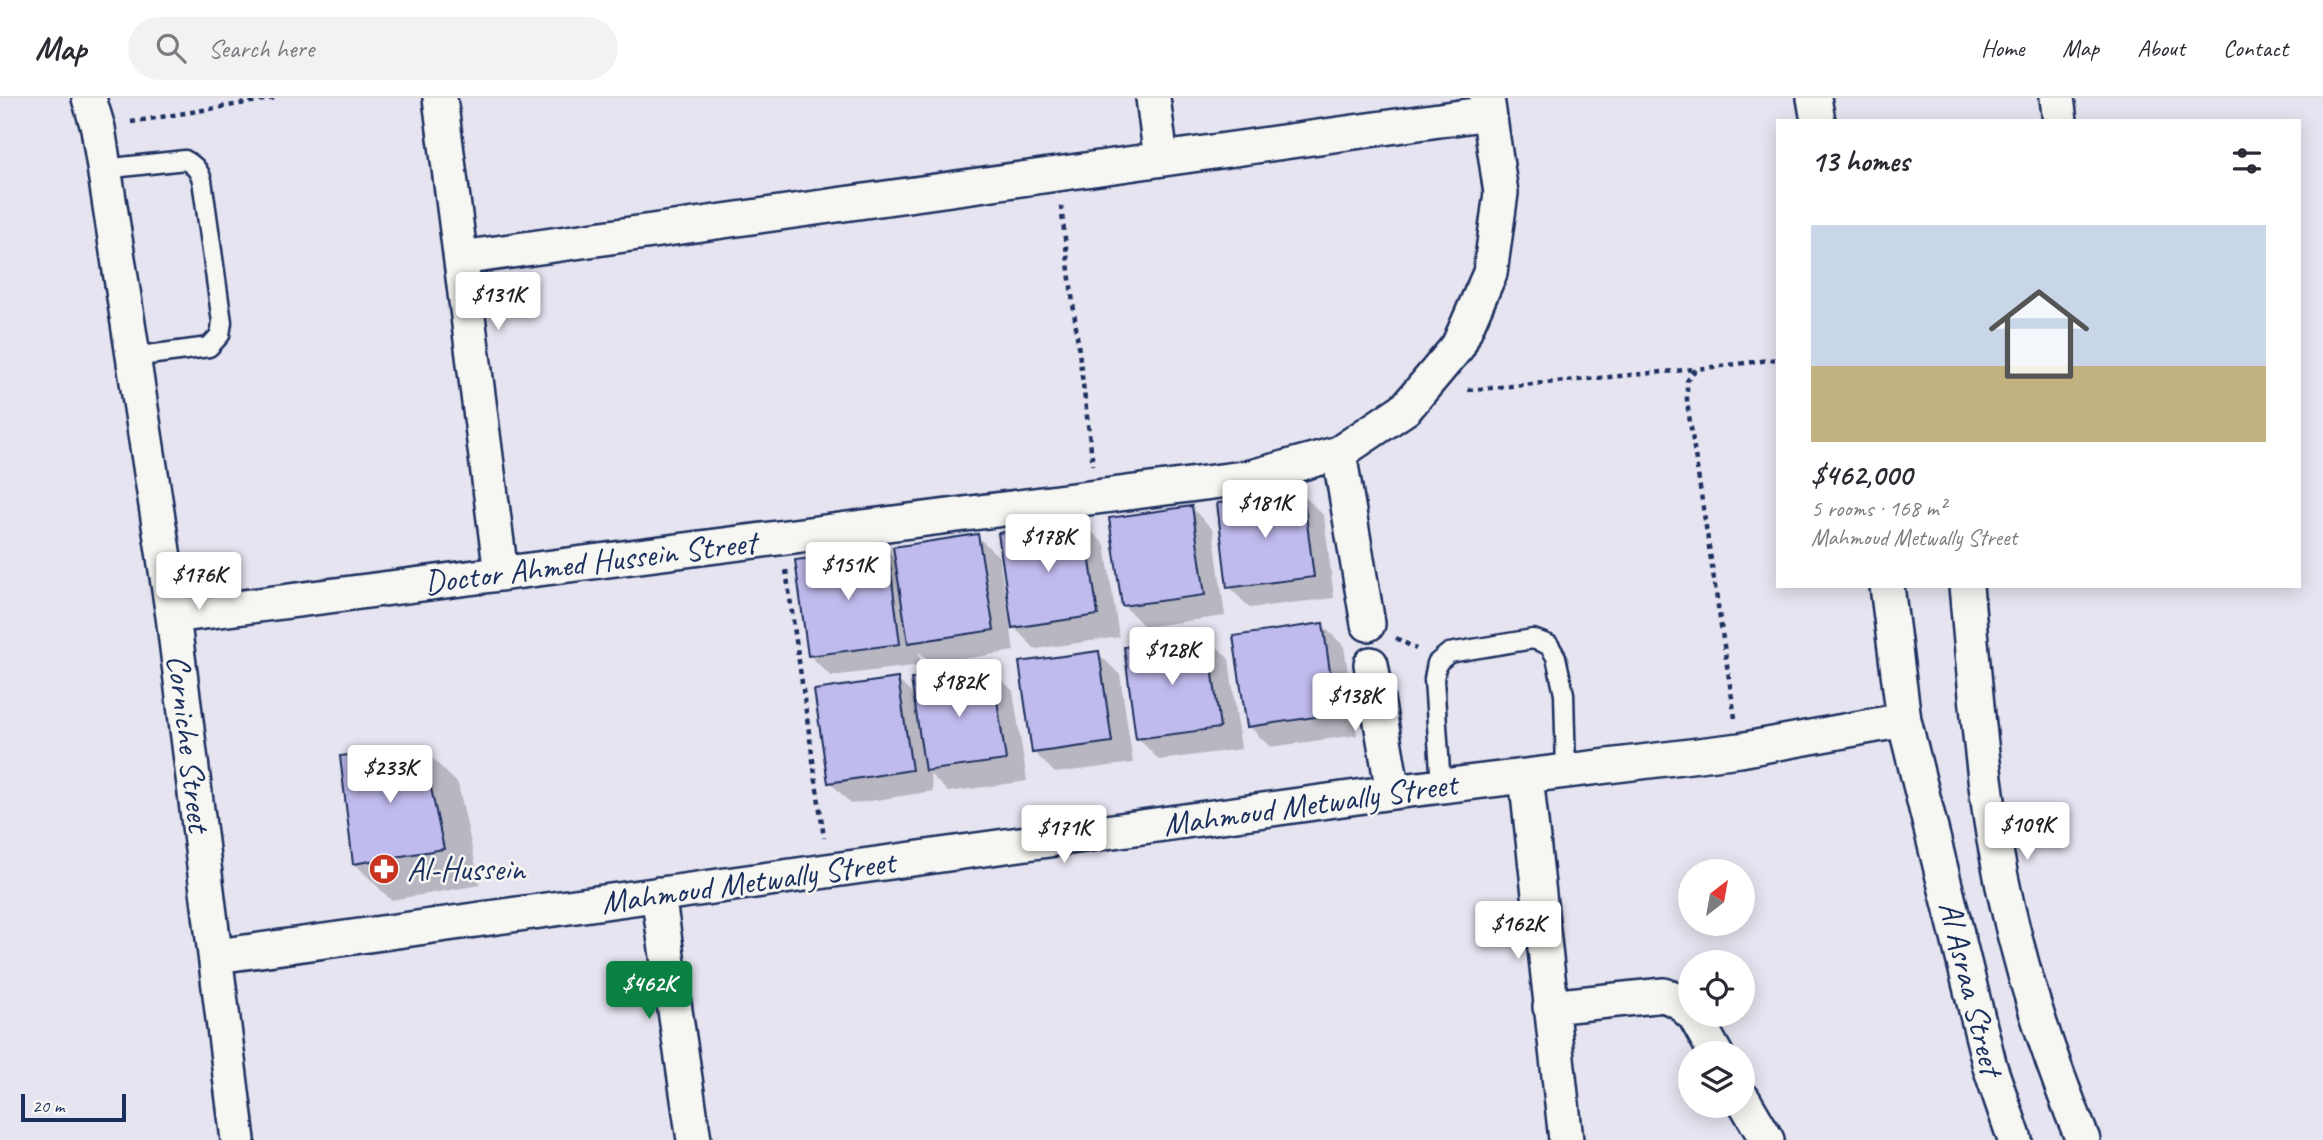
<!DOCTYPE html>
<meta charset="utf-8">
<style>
body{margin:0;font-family:Caveat,sans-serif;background:#f2f2f3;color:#2b2b33;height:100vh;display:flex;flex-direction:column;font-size:26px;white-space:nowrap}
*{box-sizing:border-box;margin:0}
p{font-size:23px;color:#7c7c81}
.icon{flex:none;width:38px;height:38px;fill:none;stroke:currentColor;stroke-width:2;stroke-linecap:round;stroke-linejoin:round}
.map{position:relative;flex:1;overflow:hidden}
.panel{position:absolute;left:1776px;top:21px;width:525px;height:469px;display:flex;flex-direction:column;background:#fff;border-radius:0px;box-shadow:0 4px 18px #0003}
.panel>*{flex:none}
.needle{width:46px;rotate:31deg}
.controls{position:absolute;left:1678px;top:761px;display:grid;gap:14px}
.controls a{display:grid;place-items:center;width:77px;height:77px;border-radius:50%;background:#fff;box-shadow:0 4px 18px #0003;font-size:35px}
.scale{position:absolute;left:21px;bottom:18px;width:105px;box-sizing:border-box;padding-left:7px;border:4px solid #1b2f5e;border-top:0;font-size:19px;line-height:24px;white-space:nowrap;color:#1b2f5e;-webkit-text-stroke:5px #f6f6f2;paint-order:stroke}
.price{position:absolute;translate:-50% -60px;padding:0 16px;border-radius:7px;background:#fff;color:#222;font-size:23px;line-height:46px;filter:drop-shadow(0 2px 4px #0008)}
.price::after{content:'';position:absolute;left:50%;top:42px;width:21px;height:16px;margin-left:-10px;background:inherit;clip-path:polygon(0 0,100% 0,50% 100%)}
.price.active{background:#0b8043;color:#fff}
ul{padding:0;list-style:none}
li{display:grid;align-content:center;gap:14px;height:371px;padding:0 35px}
li span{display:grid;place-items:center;height:217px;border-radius:0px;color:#555}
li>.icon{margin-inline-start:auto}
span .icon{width:126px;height:126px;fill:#fffc;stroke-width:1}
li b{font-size:30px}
h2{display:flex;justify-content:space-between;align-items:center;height:84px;padding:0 35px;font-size:30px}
header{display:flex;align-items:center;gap:42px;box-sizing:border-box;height:98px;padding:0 35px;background:#fff;border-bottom:2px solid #e1e1e2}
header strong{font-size:33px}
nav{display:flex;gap:38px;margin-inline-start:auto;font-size:24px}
.search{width:490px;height:63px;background:#f2f2f3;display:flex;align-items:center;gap:18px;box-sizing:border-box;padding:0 24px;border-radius:38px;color:#7c7c81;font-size:26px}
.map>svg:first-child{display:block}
</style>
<header>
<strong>Map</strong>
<div class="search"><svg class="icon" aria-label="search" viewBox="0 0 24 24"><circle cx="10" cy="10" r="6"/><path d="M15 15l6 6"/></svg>Search here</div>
<nav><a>Home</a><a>Map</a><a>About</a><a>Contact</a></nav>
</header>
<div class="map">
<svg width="2323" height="1042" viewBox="0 0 2323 1042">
<rect width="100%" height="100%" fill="#e6e4f0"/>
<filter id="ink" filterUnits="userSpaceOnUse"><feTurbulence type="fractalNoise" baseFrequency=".0143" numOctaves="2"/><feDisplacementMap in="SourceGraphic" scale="14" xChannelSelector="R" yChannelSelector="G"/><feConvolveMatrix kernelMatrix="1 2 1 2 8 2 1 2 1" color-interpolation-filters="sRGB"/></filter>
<g filter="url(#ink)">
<path fill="#0003" d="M1302,396L1324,418L1334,500L1250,510L1229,489Z
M1192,410L1213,432L1225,518L1145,529L1123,507Z
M1083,425L1105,447L1119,539L1035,551L1010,525L1014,553L932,566L919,554L921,567L831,578L809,557L887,452L896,462L977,438L999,459L1009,520H1012Z
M1322,527L1344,548L1357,637L1270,649L1249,628Z
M1207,539L1229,561L1241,651L1159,662L1138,640Z
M1098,555L1120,577L1133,665L1055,675L1034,654Z
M991,571L1013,593L1027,683L948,694L930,676L933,693L851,706L830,684L897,581L916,600Z
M421,649L458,686L480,787L391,802L355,766Z"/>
<path fill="#c0bbed" stroke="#1b2f5e" stroke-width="2" d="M1303,394L1314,479L1227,490L1217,405Z
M1192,408L1205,497L1122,508L1109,420Z
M1084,423L1098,517L1012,530L998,435Z
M978,436L994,532L908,545L893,449Z
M888,451L900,546L808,558L795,462Z
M1323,525L1336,616L1247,629L1233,538Z
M1208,537L1220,630L1136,641L1124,549Z
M1099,553L1112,644L1032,655L1019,564Z
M992,569L1006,662L925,673L911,581Z
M898,580L912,672L828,685L814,592Z
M422,648L444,751L353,766L340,658Z"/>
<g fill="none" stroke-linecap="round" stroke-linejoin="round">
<g stroke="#1b2f5e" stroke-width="23">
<path id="service" d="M104,71L185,62C194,67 199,72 202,82L222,224L220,237L209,249L133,259
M1441,688L1434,581L1437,565L1449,555L1533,541L1549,547L1556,559L1564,596L1566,673"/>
</g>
<g stroke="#1b2f5e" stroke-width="38">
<path id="minor" d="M89,0L98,30L173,518L238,1042
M440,0L501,476
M1153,0L1161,61
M1814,0L1818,23
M2057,0L2060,23
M461,160L1489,15
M1339,355L1368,526
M1887,488L1904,622L1990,969L2015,1042
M1966,488C1974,573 1980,658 1994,742C2012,845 2043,946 2083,1042
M173,518L1251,379L1339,355L1406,310L1458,248L1490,175L1501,95L1487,0
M1371,566L1393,694
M1526,678L1566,1042
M658,796L694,1042
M217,858L1393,694L1740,652L1904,622
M1550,909L1664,897L1680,904L1690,914
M1694,917L1716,956
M1743,1001L1767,1042"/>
</g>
<path stroke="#1b2f5e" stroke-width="4.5" stroke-dasharray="5 5" stroke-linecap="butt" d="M131,24L276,0
M1061,108L1093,367
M1468,292L1696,271
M786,472L824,740
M1396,540L1416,551
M1735,620L1687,304V283L1696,271L1778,261"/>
<use href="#service" stroke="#f6f6f2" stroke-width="18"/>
<use href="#minor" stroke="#f6f6f2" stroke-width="33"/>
</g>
</g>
<defs>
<g id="pharmacy-disc" transform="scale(1.575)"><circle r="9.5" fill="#c8321e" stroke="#f6f6f2"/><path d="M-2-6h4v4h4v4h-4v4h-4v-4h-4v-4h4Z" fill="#fff"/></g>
</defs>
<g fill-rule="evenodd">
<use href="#pharmacy-disc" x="384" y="771"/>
</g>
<g text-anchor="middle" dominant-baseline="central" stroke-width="5" stroke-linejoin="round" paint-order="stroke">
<g font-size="33" fill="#1b2f5e" stroke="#f6f6f2">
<text transform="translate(590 464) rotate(-7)">Doctor Ahmed Hussein Street</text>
<text transform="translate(189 645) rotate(83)">Corniche Street</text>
<text transform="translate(1310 706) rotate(-8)">Mahmoud Metwally Street</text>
<text transform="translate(748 784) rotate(-8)">Mahmoud Metwally Street</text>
<text transform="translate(1971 890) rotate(76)">Al Asraa Street</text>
</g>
<g font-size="33" fill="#1b2f5e" stroke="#f6f6f2" text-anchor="start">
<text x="407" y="771">Al-Hussein</text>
</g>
</g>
</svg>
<div class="controls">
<a><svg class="needle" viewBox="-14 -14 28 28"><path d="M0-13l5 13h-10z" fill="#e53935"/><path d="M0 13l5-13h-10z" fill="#7c7c81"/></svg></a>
<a><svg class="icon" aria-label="locate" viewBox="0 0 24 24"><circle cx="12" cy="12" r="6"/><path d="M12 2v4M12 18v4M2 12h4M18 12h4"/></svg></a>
<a><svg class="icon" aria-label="layers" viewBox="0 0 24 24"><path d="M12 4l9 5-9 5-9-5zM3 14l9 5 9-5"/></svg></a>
</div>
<div class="scale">20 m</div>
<b class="price" style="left:498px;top:234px">$131K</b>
<b class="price" style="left:1265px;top:442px">$181K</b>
<b class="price" style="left:1048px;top:476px">$178K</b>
<b class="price" style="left:848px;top:504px">$151K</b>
<b class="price" style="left:199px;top:514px">$176K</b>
<b class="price" style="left:1172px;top:589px">$128K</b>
<b class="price" style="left:959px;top:621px">$182K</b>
<b class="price" style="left:1355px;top:635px">$138K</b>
<b class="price" style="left:390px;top:707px">$233K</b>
<b class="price" style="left:2027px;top:764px">$109K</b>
<b class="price" style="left:1064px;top:767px">$171K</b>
<b class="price" style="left:1518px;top:863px">$162K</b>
<b class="price active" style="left:649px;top:923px">$462K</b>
<section class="panel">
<h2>13 homes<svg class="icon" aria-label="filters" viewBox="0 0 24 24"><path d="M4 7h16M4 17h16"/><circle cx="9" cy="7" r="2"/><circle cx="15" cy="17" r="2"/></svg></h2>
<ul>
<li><span style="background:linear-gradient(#c9d6e8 65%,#c2b280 0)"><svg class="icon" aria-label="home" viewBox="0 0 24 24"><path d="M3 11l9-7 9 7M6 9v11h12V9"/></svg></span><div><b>$462,000</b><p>5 rooms · 168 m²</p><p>Mahmoud Metwally Street</p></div></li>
</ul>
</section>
</div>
